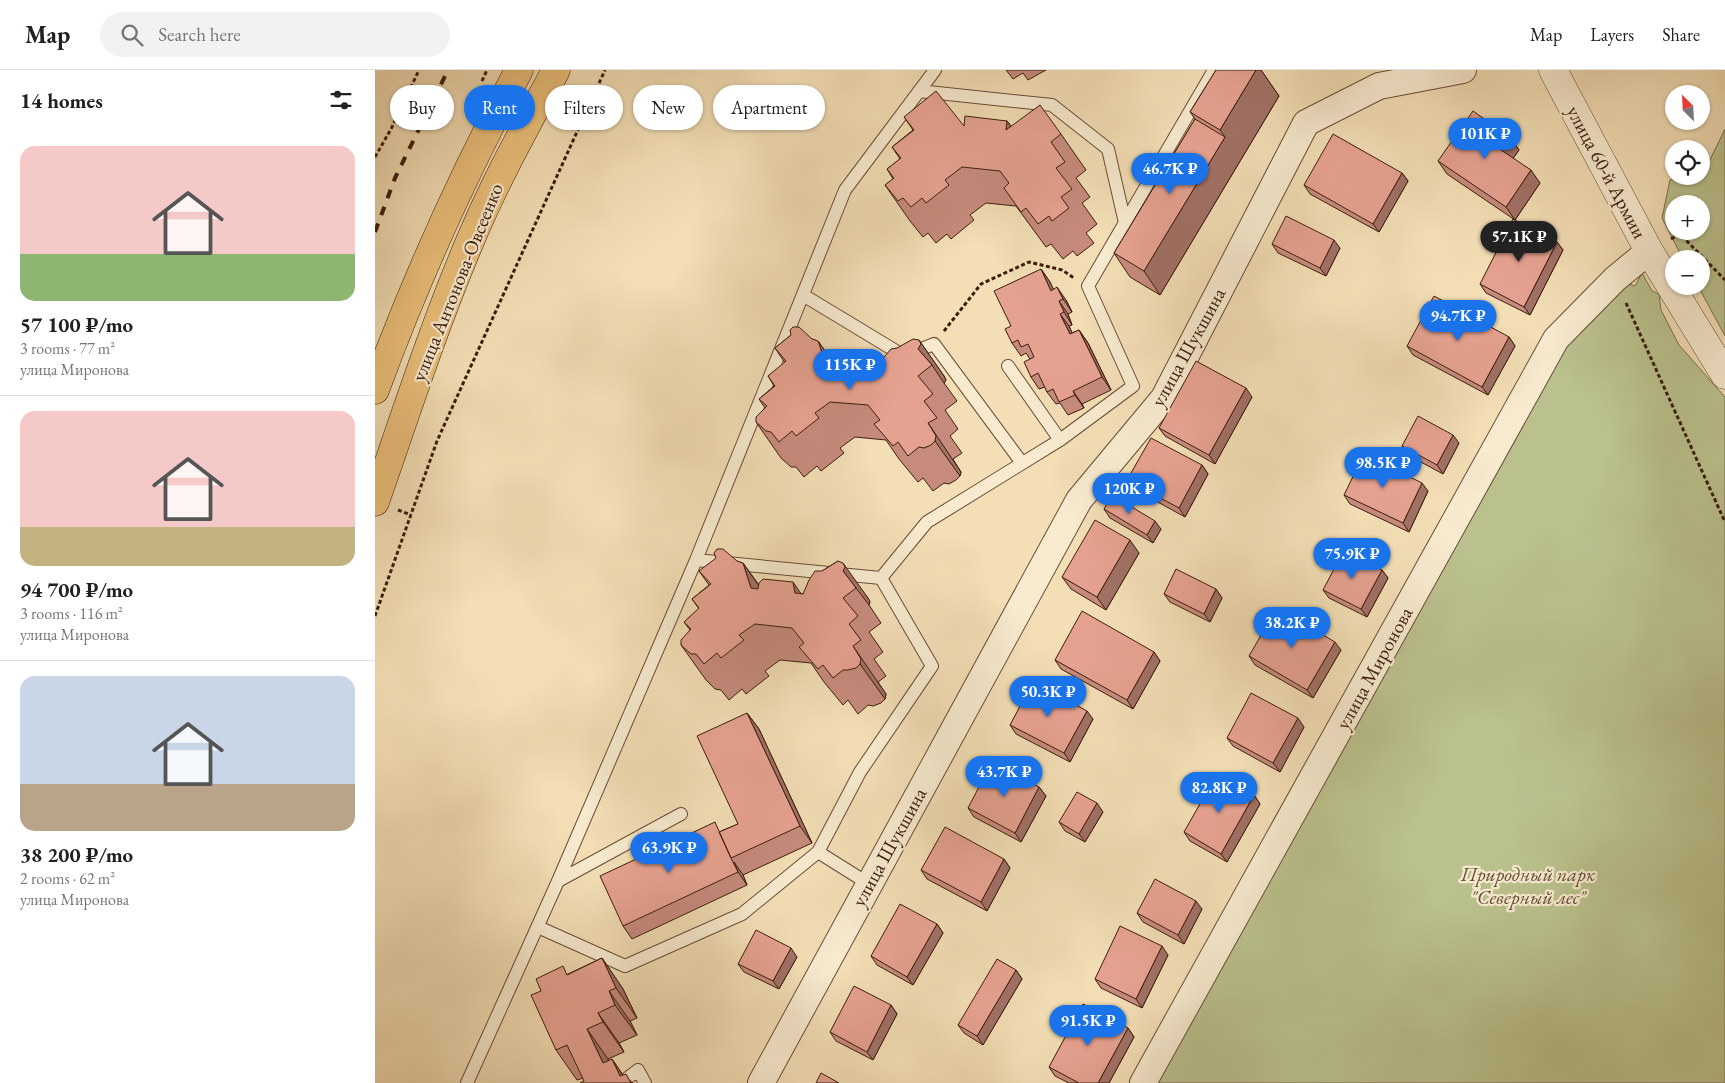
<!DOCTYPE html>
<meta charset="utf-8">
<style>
body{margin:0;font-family:"EB Garamond",serif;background:#f2f2f2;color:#202124;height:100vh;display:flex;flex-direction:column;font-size:19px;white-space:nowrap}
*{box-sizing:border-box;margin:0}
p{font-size:16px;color:#757577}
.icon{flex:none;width:28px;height:28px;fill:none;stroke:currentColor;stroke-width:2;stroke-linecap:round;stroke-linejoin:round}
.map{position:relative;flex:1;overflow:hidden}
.panel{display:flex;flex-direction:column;background:#fff;width:375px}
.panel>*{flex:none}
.guide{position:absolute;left:15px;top:15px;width:475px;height:45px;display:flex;gap:10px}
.needle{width:32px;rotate:336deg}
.tools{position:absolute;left:1290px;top:15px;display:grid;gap:10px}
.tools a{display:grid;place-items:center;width:45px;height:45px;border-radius:50%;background:#fff;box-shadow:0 1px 4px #0004;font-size:25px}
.price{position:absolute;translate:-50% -42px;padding:0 11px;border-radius:18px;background:#1a73e8;color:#fff;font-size:16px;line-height:32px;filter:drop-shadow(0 1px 2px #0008)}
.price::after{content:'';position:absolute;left:50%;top:30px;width:15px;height:11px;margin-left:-8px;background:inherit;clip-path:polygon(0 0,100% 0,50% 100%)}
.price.selected{background:#222;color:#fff}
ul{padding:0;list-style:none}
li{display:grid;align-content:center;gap:10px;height:265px;padding:0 20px}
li+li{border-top:1px solid #e0e0e0}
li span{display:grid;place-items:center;height:155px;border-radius:15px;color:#555}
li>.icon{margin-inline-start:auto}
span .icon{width:90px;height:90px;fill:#fffc;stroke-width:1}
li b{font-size:21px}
h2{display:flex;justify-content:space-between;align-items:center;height:60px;padding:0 20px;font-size:21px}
.pill{padding:0 18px;border-radius:22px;background:#fff;box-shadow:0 1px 4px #0004;font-size:18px;line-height:45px}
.pill.selected{background:#1a73e8;color:#fff}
header{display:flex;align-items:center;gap:30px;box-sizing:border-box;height:70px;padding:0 25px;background:#fff;border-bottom:1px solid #e0e0e0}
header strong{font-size:24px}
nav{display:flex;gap:28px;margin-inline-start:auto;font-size:18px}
.search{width:350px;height:45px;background:#f2f2f2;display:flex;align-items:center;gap:12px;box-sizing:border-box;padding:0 18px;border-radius:28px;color:#757577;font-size:19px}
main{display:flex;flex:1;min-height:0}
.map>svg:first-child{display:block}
</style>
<header>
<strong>Map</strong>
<div class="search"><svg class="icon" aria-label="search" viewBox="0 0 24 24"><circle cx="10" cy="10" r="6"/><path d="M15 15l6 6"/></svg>Search here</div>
<nav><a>Map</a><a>Layers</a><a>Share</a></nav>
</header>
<main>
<section class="panel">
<h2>14 homes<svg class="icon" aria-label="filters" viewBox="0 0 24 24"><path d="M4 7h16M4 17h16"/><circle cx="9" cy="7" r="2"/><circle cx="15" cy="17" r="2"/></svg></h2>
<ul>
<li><span style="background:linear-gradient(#f6c9c9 70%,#8fb573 0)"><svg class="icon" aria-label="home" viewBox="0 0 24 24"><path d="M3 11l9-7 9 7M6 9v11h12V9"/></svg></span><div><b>57 100 ₽/mo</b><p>3 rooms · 77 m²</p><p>улица Миронова</p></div></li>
<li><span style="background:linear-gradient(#f6c9c9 75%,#c2b280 0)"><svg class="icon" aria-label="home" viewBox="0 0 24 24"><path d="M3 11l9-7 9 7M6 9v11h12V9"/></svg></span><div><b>94 700 ₽/mo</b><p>3 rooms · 116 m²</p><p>улица Миронова</p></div></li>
<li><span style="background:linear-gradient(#c9d6e8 70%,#b9a48a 0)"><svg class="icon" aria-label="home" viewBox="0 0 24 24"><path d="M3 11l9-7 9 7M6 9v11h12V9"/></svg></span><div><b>38 200 ₽/mo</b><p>2 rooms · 62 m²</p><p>улица Миронова</p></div></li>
</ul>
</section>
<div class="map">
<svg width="1350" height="1013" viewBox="0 0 1350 1013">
<rect width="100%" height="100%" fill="#f3deb5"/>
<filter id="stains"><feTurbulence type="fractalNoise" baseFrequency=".004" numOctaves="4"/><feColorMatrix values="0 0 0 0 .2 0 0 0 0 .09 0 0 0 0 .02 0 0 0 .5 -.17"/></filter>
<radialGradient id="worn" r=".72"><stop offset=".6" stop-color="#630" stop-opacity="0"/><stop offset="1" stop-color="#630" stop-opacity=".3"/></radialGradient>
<path fill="#bac18d" stroke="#7c6e4e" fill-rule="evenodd" d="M1350,59V266L1323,216H1326V189H1308L1287,148L1295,110L1306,106H1326V100L1331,98ZM1299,134H1326V161H1299Z
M1267,203L1277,221L1284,224L1286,240L1304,275L1350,327V1013H768L1181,269L1240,209L1260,216Z"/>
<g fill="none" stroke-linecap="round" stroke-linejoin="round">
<g stroke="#6a4c38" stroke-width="14">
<path id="service" d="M544,21L677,35L733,79L750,153
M428,225L529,286L559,274L647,393
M633,296L685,370L758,316L713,216L839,0
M506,508L552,452L685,370
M443,782L494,814
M183,811L321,490L470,120L560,0
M163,857L250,896L367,844L443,782L485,702L557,596L506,508L321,490
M92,1013L183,811L306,744
M246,1013L263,1000L270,1013"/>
</g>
<g stroke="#6a4c38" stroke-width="28">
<path id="minor" d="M386,1013L704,430L789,328L931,53L1004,16L1088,0
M768,1013L1181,269L1240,209L1274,181"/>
</g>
<g stroke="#6a4c38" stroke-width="29">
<path id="tertiary" d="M1178,0L1274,181L1350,305"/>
</g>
<g stroke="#3d1c0e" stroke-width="29">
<path id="trunk" d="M0,320C40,211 89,103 144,0
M0,432C30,346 58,259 93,176C118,115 150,58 181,0"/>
</g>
<path stroke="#3d1c0e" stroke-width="3" stroke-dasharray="4 2.5" stroke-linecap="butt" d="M107,11L112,0
M0,87L16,59L44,0
M1296,169L1305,164L1350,210
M1251,233L1350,452
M569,261L606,214L654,192L687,200L699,208
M23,440L36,445
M0,546L62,371L230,0"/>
<use href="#service" stroke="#f7eacf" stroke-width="12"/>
<use href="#minor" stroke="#f7eacf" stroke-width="26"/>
<use href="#tertiary" stroke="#f7eacf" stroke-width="28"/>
<use href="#trunk" stroke="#eabf7a" stroke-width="28"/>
<path stroke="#3d1c0e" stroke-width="4" stroke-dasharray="9 9" stroke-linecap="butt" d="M0,162L20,108L73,0"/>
</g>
<path fill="#c68b7d" stroke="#3d1c0e" d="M631,0H671L653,10L648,3L638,9Z
M841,0H886L904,26L785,225L755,207L739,183L820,49L815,42Z
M529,47L589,56L632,51L636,56L686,64L711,100L701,108L715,127L707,133L722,154L711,163L719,173L702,186L698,181L688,189L676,174L671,177L641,136L611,133L595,145L599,150L576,169L572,164L561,173L553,163L548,167L535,151L510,115L518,109L512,99L525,89L517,77L538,60Z
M1135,67L1144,80L1138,88L1165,113L1140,150L1072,104L1063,91Z
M1027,103L1033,111L1004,162L935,124L929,115Z
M1182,172L1188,180L1155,245L1111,223L1105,214Z
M897,174L965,178L951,206L903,183Z
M666,199L675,212L678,219L691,230L697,242L693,244L697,255L694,256L697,263L704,260L713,273L736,320L707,334L709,338L693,345L685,333L681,334L672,322L670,317L664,319L656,307L655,289L651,283L646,286L637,273L636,256Z
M416,265L437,269L443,271L459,293L493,290L501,301H503L522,278L544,270L569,306L571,310L569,313L582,331L570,340L583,359L575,366L587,383L578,389L586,402L585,406L581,410L574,414L569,413L558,421L548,408L543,412L524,389L511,370L480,367L465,378L469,383L446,401L442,396L429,407L421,397H416L406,388L381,352L390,338L384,329L399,316L393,306L410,293L400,278Z
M1134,267L1140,276L1113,325L1038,285L1032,276Z
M877,327L840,394L790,366L784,358Z
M1084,373L1068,404L1033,385L1027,376Z
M827,395L833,404L810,447L759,419L752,410Z
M1053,421L1034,462L975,434L969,425Z
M729,439L786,459L778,473L735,448Z
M764,483L731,540L696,519L687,507Z
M362,491L368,493L384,515L428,524L447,501L463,491L493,528L495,532L494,535L506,553L494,562L508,582L499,589L511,606L503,612L511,624L510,629L506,633L498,636L493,635L483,644L473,630L468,635L449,612L436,593L405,590L390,601L394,606L371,624L367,619L354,630L346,620L340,619L331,610L306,575L315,560L309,552L324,539L317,529L334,515L324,501Z
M1007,500L1013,508L992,547L954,528L948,520Z
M841,519L847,528L835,552L795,532L789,524Z
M966,580L938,628L880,595L874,586Z
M779,582L785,591L758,639L686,599L680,590Z
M372,643L384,659L437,773L368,805L372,815L257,869L248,856L346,761L363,754Z
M718,649L695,692L641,664L635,655Z
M929,657L905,702L858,676L852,668Z
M664,717L671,726L646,772L599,747L593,738Z
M879,725L885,734L852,792L815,771L809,762Z
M728,742L710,772L690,761L684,752Z
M629,789L635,798L612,841L552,809L546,800Z
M827,839L809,874L768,852L762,843Z
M562,854L568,863L538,915L502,895L496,886Z
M793,885L767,938L726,918L720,909Z
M422,887L404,919L369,902L363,894Z
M227,888L248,919L262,948L255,951L262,965L244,973L249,982L233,989L234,991L237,989L248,1005L258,1013L209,1011L208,1008L202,1010L181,980L166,921L193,904Z
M641,900L647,909L608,975L589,963L583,955Z
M516,935L522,944L498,990L461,971L455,962Z
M753,958L759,967L734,1013H694L680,1006L674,997Z"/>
<path fill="#a17166" stroke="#3d1c0e" d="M881,0H886L904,26L785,225L769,201L850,67L845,60Z
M632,51L657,86L631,60Z
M1135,67L1144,80L1135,93L1126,80Z
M1156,100L1165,113L1140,150L1131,137Z
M1027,103L1033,111L1004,162L998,154Z
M959,170L965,178L951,206L945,198Z
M1182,172L1188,180L1155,245L1149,237Z
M666,199L675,212L684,231L693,244L697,255L689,242L676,221Z
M682,217L691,230L697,242L688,229Z
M685,244L694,256L704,277L695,264Z
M704,260L713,273L736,320L727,307Z
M1134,267L1140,276L1113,325L1107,317Z
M544,270L569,306L571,310L569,313L557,295L543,279Z
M443,271L468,306L451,295Z
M493,290L518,325L496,301Z
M871,318L877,327L840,394L834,385Z
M698,321L707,334L709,338L700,325Z
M553,353L586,402L585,406L560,371Z
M1078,365L1084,373L1068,404L1062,395Z
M827,395L833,404L810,447L804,438Z
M1047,413L1053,421L1034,462L1028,453Z
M780,451L786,459L778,473L772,465Z
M755,470L764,483L731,540L722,527Z
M368,493L393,529L376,518Z
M468,493L493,528L495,532L494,535L468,501Z
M1007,500L1013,508L992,547L986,539Z
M418,512L443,548L420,523Z
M841,519L847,528L835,552L829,544Z
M960,572L966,580L938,628L932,620Z
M478,576L511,624L510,629L485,594Z
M779,582L785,591L758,639L752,630Z
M712,641L718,649L695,692L689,683Z
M372,643L384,659L437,773L425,756Z
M923,648L929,657L905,702L898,693Z
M664,717L671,726L646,772L640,763Z
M879,725L885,734L852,792L846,784Z
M722,733L728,742L710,772L704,764Z
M629,789L635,798L612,841L606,832Z
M359,792L368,805L372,815L363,802Z
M821,831L827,839L809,874L803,865Z
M562,854L568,863L538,915L532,907Z
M787,876L793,885L767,938L761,929Z
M416,878L422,887L404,919L398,911Z
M227,888L248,919L262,948L241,918Z
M641,900L647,909L608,975L602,966Z
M234,921L255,951L262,965L240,935Z
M516,935L522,944L498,990L492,982Z
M223,943L244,973L249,982L228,952Z
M753,958L759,967L734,1013H723Z
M212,959L233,989L244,1013L228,993Z
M237,989L253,1013L245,1006Z"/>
<path fill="#e6a291" stroke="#3d1c0e" d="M841,0H881L845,60L815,42Z
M561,21L589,56L590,46L632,51L631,60L665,35L686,64L676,72L690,92L681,98L697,119L686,127L694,138L677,151L674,146L663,154L651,138L646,142L629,118L634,113L625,101L587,97L570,110L574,115L551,133L547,128L536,137L528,128L523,131L510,115L519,108L512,99L526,88L517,77L539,60L529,47Z
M1098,41L1135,67L1126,80L1156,100L1131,137L1063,91Z
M820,49L850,67L769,201L739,183Z
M958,64L1027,103L998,154L929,115Z
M911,146L959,170L945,198L897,174Z
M1138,149L1182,172L1149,237L1105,214Z
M666,199L676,221L682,217L688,229L684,231L689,242L685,244L695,264L704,260L727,307L698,321L700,325L684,332L678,319L672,322L663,303L656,307L649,292L659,287L653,274L646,277L643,270L637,273L630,259L636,256L619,221Z
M1059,226L1134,267L1107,317L1032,276Z
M418,257H424L437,269L443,271L451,295L458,296L459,290L463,286L493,290L496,295V301H503L509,287L516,279L522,278L538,269L544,270L546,274L543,279L557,295L543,306L558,324L549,331L562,348L553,353L561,366L560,371L556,375L549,378L544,377L533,386L523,372L518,376L499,354L505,350L493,335L455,332L440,343L444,348L421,366L417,361L404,372L396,362L391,361L381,352V347L392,336L384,329L400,316L393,306L411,291L400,278L416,265L415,260Z
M821,291L871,318L834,385L784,358Z
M1043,346L1078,365L1062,395L1027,376Z
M776,368L827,395L804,438L752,410Z
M989,384L1047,413L1028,453L969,425Z
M737,425L780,451L772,465L729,439Z
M720,450L755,470L722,527L687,507Z
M342,479H348L362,491L368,493L376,518L383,519L384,513L388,509L418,512L420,523L428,524L434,510L440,501H447L463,491L468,493L470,497L468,501L481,518L468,528L483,546L474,554L486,570L478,576L486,589L485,594L481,598L473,600H468L458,608L448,595L443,599L424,577L429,573L417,558L380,554L364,565L369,570L346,588L342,583L329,594L321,584H316L306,575V570L316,559L309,552L324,538L317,529L336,514L324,501L341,488L339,483Z
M969,480L1007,500L986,539L948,520Z
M801,499L841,519L829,544L789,524Z
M902,538L960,572L932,620L874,586Z
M707,541L779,582L752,630L680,590Z
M658,612L712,641L689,683L635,655Z
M876,623L923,648L898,693L852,668Z
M372,643L425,756L356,788L344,762L363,754L322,666Z
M617,692L664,717L640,763L593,738Z
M842,704L879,725L846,784L809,762Z
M702,722L722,733L704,764L684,752Z
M340,752L356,788L363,802L248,856L225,806Z
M570,757L629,789L606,832L546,800Z
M780,809L821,831L803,865L762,843Z
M525,834L562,854L532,907L496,886Z
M745,856L787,876L761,929L720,909Z
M381,860L416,878L398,911L363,894Z
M227,888L241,918L234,921L240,935L223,943L228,952L212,959L228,993L237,989L245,1006L251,1004L256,1013H205L209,1011L192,975L181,980L156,925L166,921L161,909L188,896L192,905Z
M622,889L641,900L602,966L583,955Z
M479,916L516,935L492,982L455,962Z
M708,934L753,958L723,1013H704L674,997Z
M446,1003L464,1013H441Z"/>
<g text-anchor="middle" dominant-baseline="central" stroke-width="4.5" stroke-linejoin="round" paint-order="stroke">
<g font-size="20" fill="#3d1c0e" stroke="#f7eacf">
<text transform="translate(1232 102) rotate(62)">улица 60-й Армии</text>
<text transform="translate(82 212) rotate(-68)">улица Антонова-Овсеенко</text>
<text transform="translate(813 277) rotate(-61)">улица Шукшина</text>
<text transform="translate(999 598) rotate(-61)">улица Миронова</text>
<text transform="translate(514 777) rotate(-61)">улица Шукшина</text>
</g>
<g font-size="20" font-style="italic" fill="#624e34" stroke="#f7eacf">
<text x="1153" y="804">Природный парк<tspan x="1153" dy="23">"Северный лес"</tspan></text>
</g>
</g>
<rect width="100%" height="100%" filter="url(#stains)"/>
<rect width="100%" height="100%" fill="url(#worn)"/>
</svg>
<div class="tools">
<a><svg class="needle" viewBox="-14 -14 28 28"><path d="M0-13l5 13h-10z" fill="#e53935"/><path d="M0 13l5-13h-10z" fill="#757577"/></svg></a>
<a><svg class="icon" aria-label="locate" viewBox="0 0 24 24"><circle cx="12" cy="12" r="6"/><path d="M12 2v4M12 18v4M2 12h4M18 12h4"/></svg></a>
<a>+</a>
<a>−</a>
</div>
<b class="price" style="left:1110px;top:90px">101K ₽</b>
<b class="price" style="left:795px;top:125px">46.7K ₽</b>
<b class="price selected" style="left:1144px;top:193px">57.1K ₽</b>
<b class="price" style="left:1083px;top:272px">94.7K ₽</b>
<b class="price" style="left:475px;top:321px">115K ₽</b>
<b class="price" style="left:1008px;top:419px">98.5K ₽</b>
<b class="price" style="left:754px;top:445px">120K ₽</b>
<b class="price" style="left:977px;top:510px">75.9K ₽</b>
<b class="price" style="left:917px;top:579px">38.2K ₽</b>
<b class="price" style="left:673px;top:648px">50.3K ₽</b>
<b class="price" style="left:629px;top:728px">43.7K ₽</b>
<b class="price" style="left:844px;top:744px">82.8K ₽</b>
<b class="price" style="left:294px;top:804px">63.9K ₽</b>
<b class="price" style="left:713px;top:977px">91.5K ₽</b>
<div class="guide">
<a class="pill">Buy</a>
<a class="pill selected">Rent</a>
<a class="pill">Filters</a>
<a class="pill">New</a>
<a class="pill">Apartment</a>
</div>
</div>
</main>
